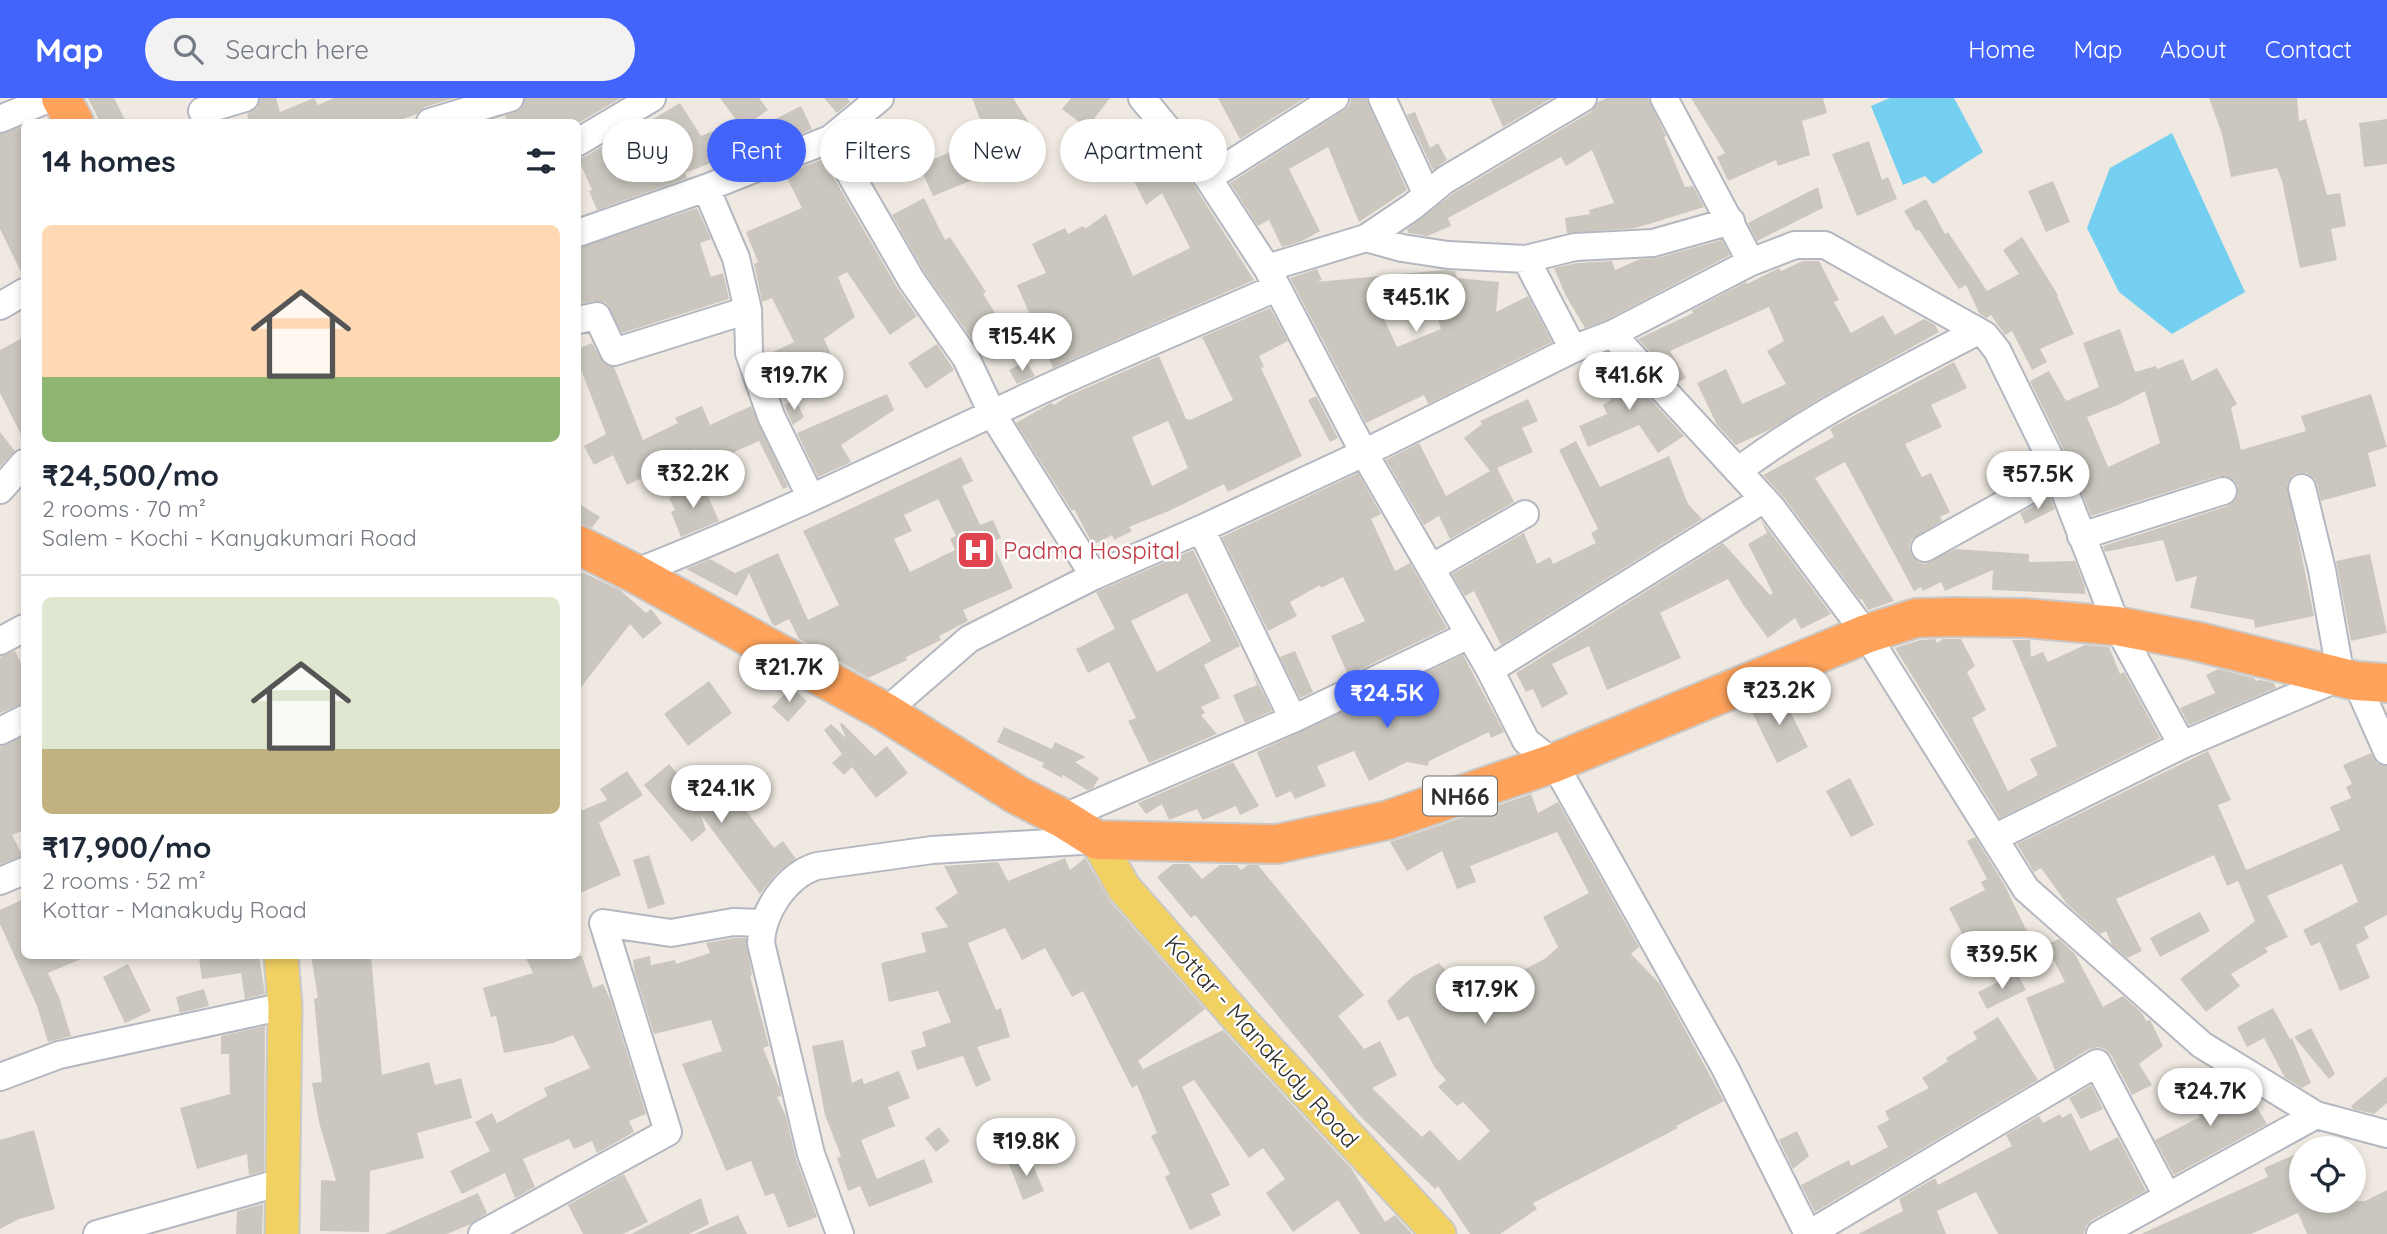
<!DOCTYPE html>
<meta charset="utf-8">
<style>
body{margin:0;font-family:Quicksand,sans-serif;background:#f2f2f3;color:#1f2937;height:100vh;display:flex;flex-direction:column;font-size:26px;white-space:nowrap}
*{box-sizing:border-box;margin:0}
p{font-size:23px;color:#747a83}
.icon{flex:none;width:38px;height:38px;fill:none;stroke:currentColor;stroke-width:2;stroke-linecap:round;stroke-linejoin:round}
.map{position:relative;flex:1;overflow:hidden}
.details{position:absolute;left:21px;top:21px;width:560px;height:840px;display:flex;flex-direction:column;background:#fff;border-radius:10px;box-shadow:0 4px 10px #0003}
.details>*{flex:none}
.top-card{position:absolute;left:602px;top:21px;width:665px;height:63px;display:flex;gap:14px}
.controls{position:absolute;left:2289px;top:1038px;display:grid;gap:14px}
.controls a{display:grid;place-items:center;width:77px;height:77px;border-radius:50%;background:#fff;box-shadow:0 4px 10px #0003;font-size:35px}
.price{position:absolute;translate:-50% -60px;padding:0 16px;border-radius:24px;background:#fff;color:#222;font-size:23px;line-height:46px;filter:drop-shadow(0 2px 4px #0008)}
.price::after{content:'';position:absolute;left:50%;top:42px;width:21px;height:16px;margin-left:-10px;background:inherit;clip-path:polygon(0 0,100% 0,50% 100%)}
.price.active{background:#4264fb;color:#fff}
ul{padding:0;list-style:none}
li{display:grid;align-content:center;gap:14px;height:371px;padding:0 21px}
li+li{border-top:2px solid #e0e1e3}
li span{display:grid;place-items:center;height:217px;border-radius:10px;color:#555}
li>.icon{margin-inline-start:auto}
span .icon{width:126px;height:126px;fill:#fffc;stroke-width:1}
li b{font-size:30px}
h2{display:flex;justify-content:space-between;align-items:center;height:84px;padding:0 21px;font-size:30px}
.pill{padding:0 24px;border-radius:32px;background:#fff;box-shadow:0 4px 10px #0003;font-size:24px;line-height:63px}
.pill.active{background:#4264fb;color:#fff}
header{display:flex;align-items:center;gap:42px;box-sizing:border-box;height:98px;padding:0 35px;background:#4264fb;color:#fff}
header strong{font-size:33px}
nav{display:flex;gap:38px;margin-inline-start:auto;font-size:24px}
.search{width:490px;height:63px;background:#f2f2f3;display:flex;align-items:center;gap:18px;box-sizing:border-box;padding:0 24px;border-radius:38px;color:#747a83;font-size:26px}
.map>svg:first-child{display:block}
</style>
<header>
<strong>Map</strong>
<div class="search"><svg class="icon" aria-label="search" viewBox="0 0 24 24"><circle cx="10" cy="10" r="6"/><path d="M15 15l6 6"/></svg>Search here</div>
<nav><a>Home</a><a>Map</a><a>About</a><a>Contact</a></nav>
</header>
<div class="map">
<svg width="2387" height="1136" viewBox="0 0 2387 1136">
<rect width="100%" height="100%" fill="#efe9e1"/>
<path fill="#75cff0" d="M1890,0H1954L1983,54L1933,86L1925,78L1903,87L1871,8Z
M2172,35L2245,194L2172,236L2119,194L2087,130L2110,70Z"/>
<path fill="#cbc7bf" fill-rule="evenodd" d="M88,0H114L126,24H100Z
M260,0H276L280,14L314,0L318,7L334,0H454L425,9L417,16L395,24H249L247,16L257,10Z
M525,0H621L580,24H507L505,18L521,11Z
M720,0H759L768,12L742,30Z
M824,0H847L850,4L837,15Z
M972,0H1013L1031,28L1018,36L1029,59L933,98L919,67L987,39Z
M1071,0H1110L1087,30L1062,11Z
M1218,0H1305L1240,41Z
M1351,0H1366L1407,92L1359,124L1328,49L1289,71L1320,133L1302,143L1282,149L1269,122L1258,128L1230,85L1343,13L1349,8Z
M1490,0H1552L1503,29Z
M1607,0H1648L1666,38L1664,39L1685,89L1693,88L1704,109L1636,130L1567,135L1565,120L1590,116L1589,112L1614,105L1592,52L1566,68L1561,59L1448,120L1451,128L1427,138L1408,135L1407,131L1454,95L1591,14L1598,4Z
M1691,0H1823L1827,15L1802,23L1810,57L1778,68L1776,62L1728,83L1717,59L1725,55Z
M2209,0H2297L2299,23L2306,21L2327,97L2340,95L2346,128L2331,131L2337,162L2300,170L2282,83L2277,70L2231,79L2222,36Z
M680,5L701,38L736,24L750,56L720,67L718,62L685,75L687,80L597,112L589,93L592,92L578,60L586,58L646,22L648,24Z
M801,8L812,31L786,42L775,21Z
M1415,14L1430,50L1438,45L1447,62L1433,72L1407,17Z
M2387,21V66L2364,69L2359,25Z
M24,28V178H23L0,131V36Z
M880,41L891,58L867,73L857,56Z
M1869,43L1882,82L1888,79L1897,101L1857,118L1832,56Z
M1170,58L1195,89L1254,182L1053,270L1017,187L1046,175L1032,146L1065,130L1068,136L1083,128L1085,131L1106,116L1133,178L1190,150L1162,95L1146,107L1131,77Z
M823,61L898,191L917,218L890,237L847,174L838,179L855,219L824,241L831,256L776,270L769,256L794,244L772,200L762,204L754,166L758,164L746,134L802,110L786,78L800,70Z
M2053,83L2070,124L2046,134L2028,93Z
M1818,89L1823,110L1757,143L1748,125Z
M924,100L945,142L950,139L986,194L983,196L1002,226L974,244L925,175L892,117Z
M1926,101L1945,136L1948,134L1987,193L2019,176L2003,152L2022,139L2058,197L2057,198L2074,236L2040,251L2047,264L2032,272L2012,233L2005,237L1991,217L1986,220L1979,215L1966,187L1959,191L1919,132L1916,133L1904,113Z
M697,110L711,141L700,145L711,179L723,175L729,201L622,235L606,205L594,203L578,206V150Z
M1722,142L1730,157L1606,222L1585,230L1566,198L1554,170L1577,165L1612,163L1615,172L1640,161L1657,160Z
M1803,163H1819L1839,202L1834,204L1851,235L1883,217L1895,237L1924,221L1935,227L1939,234L1817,302L1771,331L1736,347L1717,327L1697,285L1726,271L1742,306L1786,286L1767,253L1784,243L1769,209L1670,253L1686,280L1678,284L1638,241L1693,215L1692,212L1746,184L1747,186L1779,170L1781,173Z
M1317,171L1322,182L1316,184L1444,172L1455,173L1457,180L1499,184L1496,214L1528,198L1552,244L1428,306L1424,297L1366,325L1290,180ZM1433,203L1441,231L1397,249L1378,208Z
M1270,210L1288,243L1259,258L1264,269L1261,270L1302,358L1228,394L1224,386L1169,413L1129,429L1132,433L1114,442L1112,437L1093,447L1074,411L1072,413L1016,325L1049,306L1052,305L1054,307L1066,299L1159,258L1186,321L1190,322L1233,302L1202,239ZM1168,323L1188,370L1152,388L1132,339Z
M2120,231L2135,274L2156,268L2157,271L2183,261L2192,283L2217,270L2237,306L2231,310L2241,352L2306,333L2301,318L2371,296L2387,349L2368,355L2376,388L2321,403L2317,386L2314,380L2307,375H2299L2292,378L2287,386L2314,518L2255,530L2254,522L2190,510L2197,478L2176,484L2163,442L2105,454L2103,448L2228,408L2235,403L2238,396V388L2233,381L2219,378L2091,418L2072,369L2030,283L2049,273L2066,303L2099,289L2083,245ZM2145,293L2160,345L2108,369L2087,319L2118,307Z
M24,239V342L0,295V252Z
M592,245L604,266L614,269L643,342L678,325L675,320L702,308L710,327L751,308L788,389L783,391L759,343L734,354L745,379L711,392L695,351L663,364L666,369L627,387L613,357L594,367L584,348L606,336L578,264V251Z
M937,246L954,272L926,291L908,265Z
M1610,257L1684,338L1658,355L1639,327L1588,349L1579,328L1607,316L1603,307L1611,302L1597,270L1612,263Z
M1026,263L1035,278L1017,286L1009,272Z
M1954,264L1967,290L1931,307L1942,329L1905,346L1922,379L1931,375L1950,414L1940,419L1942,423L1912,441L1909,449L1912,458L1918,464L1925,466L1955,451L2029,456V464L2075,463L2085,489V496L1992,492L1993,472L1945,493L1941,484L1923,493L1921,489L1914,493L1845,364L1815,380L1894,503L1868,512L1862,501L1860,502L1785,401L1763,377L1834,339L1830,331L1833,329Z
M887,296L894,312L841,347L851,364L818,379L797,335Z
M1316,298L1338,340L1330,344L1308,302Z
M795,301L804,319L793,327L784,307Z
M1528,301L1538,323L1522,330L1533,354L1497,370L1514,404L1450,441L1439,418L1424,427L1386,362L1419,345L1446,398L1490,373L1464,340L1482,326L1480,323Z
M0,334L15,353L0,368Z
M1576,343L1600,389L1669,358L1688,406L1702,421L1501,547L1474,493L1465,498L1452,476L1524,435L1537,466L1550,459L1553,466L1596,445L1591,435L1598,431L1559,352Z
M961,359L973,383L962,388L980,427L993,422L1001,440L992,444L1013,490L963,512L968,523L939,538L941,542L906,559L907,562L868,580L830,558L828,554L825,556L799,541L789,521L775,528L772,526L749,475L737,498L686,471L710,461L735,475L778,455L808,522L839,507L803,433ZM938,401L956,438L950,441L955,452L910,474L894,441L912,433L904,417Z
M2034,362L2037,370L2025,376L2021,368Z
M1358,375L1381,416L1371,421L1395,473L1410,465L1447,530L1348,577L1331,538L1365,523L1343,479L1321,490L1320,487L1290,504L1297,518L1268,533L1222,439Z
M701,383L719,423L681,439L671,414L675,412L669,400Z
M2050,399L2055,411L2025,426L2020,415Z
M578,405L600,419L592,430L578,425Z
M1761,422L1831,516L1801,531L1795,520L1768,540L1744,508L1728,481L1660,515L1681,560L1607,592L1589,548L1552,566L1568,596L1542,610L1533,591L1526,594L1516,575L1723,445L1770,497L1773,495L1748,446L1767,435Z
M1193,452L1240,548L1204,567L1220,600L1201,609L1205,615L1201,617L1217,636L1149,665L1128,623L1136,620L1109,564L1088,575L1076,551L1115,531L1096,494ZM1187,495L1211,543L1157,574L1131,523Z
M2370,456L2387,535L2351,543L2336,463Z
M582,474L620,492L646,515L651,511L662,525L643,541L630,526L578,593V479Z
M1935,541L1937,545L1943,541H1961L1975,568L1967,574L1986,612L1972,620L2008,693L2038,677L2030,661L2057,648L2012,542H2030L2031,559L2043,554L2048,564L2085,547L2109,549L2120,576L2124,574L2160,640L2000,720L1895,550L1920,542Z
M15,553L24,571V605L0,615V559Z
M1295,553L1313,594L1300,600L1280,559Z
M1463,557L1504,634L1491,640L1489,634L1429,663L1428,668L1407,664L1369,683L1354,653L1317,668L1326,688L1295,701L1291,693L1276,700L1257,654Z
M1251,571L1272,613L1245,625L1233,597L1257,587Z
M2218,571L2254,580L2256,583L2260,582L2274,585L2276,590L2189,627L2180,610L2215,595L2206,577Z
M709,583L732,615L688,648L664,616Z
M791,589L807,603L788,624L772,609Z
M1781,595L1808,649L1777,665L1749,608Z
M842,625L875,658L887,648L908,675L876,700L852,669L844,677L832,665L842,656L824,632L831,626L846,640L840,626Z
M1004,629L1052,651L1055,644L1086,659L1075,664L1099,680L1093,690L1087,692L1063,677L1062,680L1042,669L1044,665L997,644Z
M24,638V732L12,737L23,758L0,766V649Z
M2208,653L2231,702L2218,707L2246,772L2340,732L2330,709L2351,700L2346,689L2352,686L2343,667L2371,655L2377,665L2387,668V817L2364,829L2369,840L2356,847L2370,880L2340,893L2320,844L2311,848L2303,832L2358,804L2342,766L2267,798L2288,839L2265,850L2268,854L2231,876L2240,888L2206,914L2180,881L2255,823L2238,783L2227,788L2214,757L2116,801L2142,853L2127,860L2112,847L2106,833L2100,836L2067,806L2041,770L2034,774L2017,746Z
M1233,664L1259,708L1240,717L1236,708L1203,722L1197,711L1169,722L1162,706L1146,716L1138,705Z
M669,666L697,699L724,683L774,750L783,743L796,761L776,776L760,796L701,717L706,732L692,744L644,687Z
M627,673L643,697L599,725L621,777L578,796V714L607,702L600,691Z
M1850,680L1874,727L1851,739L1826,693Z
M1531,696L1538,715L1558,704L1639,849L1631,856L1660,886L1724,1003L1676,1028L1678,1030L1533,1105L1537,1111L1500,1136H1470L1438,1088L1435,1091L1360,1018L1195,817L1191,820L1157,779L1173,766H1189L1202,781L1220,767H1237L1241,772L1248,767H1258L1364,897L1338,918L1364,951L1380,943L1397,977L1372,990L1422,1039L1430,1032L1459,1063L1490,1033L1463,1004L1457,1008L1438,989L1446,982L1435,970L1408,918L1398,923L1387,903L1412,879L1439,865L1448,875L1463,904L1546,860L1558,849L1543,819L1589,795L1557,734L1470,768L1476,784L1457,791L1442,753L1407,773L1390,744Z
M1975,739L2005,788L2035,850L2017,859L2007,841L1973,857L1949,810L1985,792L1981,784L1987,781L1967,743Z
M649,757L665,806L648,811L633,762Z
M1065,760L1070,772L1085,760L1110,803L1205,911L1138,963L1143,971L1223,932L1351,1070L1385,1124L1395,1117L1412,1136H1360L1338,1102L1293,1134L1266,1095L1285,1081L1263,1050L1249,1060L1194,982L1182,989L1230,1087L1211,1096L1221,1117L1190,1132L1165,1079L1170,1076L1151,1038L1157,1035L1137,987L1132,990L1083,893L1072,899L1045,850L1022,862L1005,830L968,845L996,912L1001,910L1010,939L977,949L991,982L976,989L963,958L917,972L911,953L926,948L922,934L951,924L938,893L889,904L881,865L926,854L921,835L948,829L935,810L958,795L944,768L998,764L1008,783Z
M24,801V858H88L48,875L59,899L71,938L48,944L37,908L0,826V812Z
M2200,814L2210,833L2160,859L2150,840Z
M734,840H746L752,877L750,878L769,948L763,950L780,992L781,998L777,999L786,1018L796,1061L817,1119L788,1130L774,1095L765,1098L751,1063L726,1073L682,966L722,953L711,922L654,936L635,876L633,862L650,858L651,867L675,862L676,866L710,855L706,845Z
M2059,841L2075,856L2103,909L2123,898L2142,915L2146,923L2150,922L2163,948L2139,966L2152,987L2132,997L2111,957L2105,951L2098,949L2089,951L2055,972L2026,900L2065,884L2046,847Z
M218,858H259L265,896L245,901L241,875L202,881L199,860Z
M311,858H359V861L371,859L382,977L429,964L435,987L461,980L472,1020L417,1035L424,1060L370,1073L369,1134L320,1133L321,1082L336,1083L319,1024L312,985L322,984L314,901L318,900Z
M525,858H582L593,890L603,886L611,903L646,1016L629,1023L634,1034L597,1055L592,1043L574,1051L569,1041L523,1061L535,1089L515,1100L505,1075L462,1096L450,1073L490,1053L475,1024L492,1015L497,1025L547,998L544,990L590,970L573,937L553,945L504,955L496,918L491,919L483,890L533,875Z
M128,866L151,913L125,925L103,879Z
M2017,875L2026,892L1987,911L1978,894Z
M204,891L209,908L180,915L176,899Z
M2273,910L2290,941L2292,940L2311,985L2302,990L2285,980L2264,940L2247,949L2237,929Z
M1998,919L2038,982L1815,1114L1801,1087L1849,1062L1851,1068L1888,1049L1877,1028L1889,1022L1885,1013L1929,990L1922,980L1948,963L1946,960L1977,941L1973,934Z
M265,928L264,1073L249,1077L247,1056L197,1071L180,1010L230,996L229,956H221V938Z
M2311,930L2335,976L2329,981L2294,939Z
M843,942L852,985L862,980L864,986L899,973L910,1000L888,1009L895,1028L861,1042L877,1081L924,1061L933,1084L869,1109L860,1088L848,1093L837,1060L841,1058L825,1017L812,948Z
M2387,978V1005L2374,1016L2353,1011L2351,1008Z
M2091,987L2103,1011L2081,1021L2069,1000Z
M2217,987L2227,1003L2246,992L2267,1026L2174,1077L2155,1042L2200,1019L2189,1002Z
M2071,1015L2090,1053L2118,1039L2146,1093L2092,1122L2086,1128L2084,1136H1998L1976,1094L1937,1113L1946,1136H1858L1903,1113L1899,1101L1935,1080L1938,1087L2012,1048L2006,1037L2039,1018L2043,1025L2060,1016L2062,1020Z
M939,1029L950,1043L936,1054L925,1040Z
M34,1032L55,1111L19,1121L0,1131V1042Z
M1797,1033L1809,1058L1793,1071L1779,1042Z
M2301,1054V1102L2365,1103L2387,1092V1136H2307L2298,1115L2251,1136H2141L2268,1079L2264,1070Z
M1029,1058L1044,1093L1023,1102L1009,1066Z
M624,1076L648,1124L623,1136H583L568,1107Z
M478,1095L487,1115L471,1126L447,1136H385Z
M701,1100L709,1126L689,1136H631Z
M263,1106L262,1136H236L237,1113Z
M738,1117L747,1136H694Z"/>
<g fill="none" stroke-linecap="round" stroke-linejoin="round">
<g stroke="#b4b7c1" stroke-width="30">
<path id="minor" d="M880,0L830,41L912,183L966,260L993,317L1094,478
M1142,0L1208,80L1267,170L1364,355L1490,572L1526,643L1554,665L1725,970L1808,1136
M1382,0L1427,97
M1664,0L1751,164
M202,13L245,0
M0,21L51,0
M430,24L510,0
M578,44L652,0
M1208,80L1335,0
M706,90L736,160L748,212L749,255L771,318L811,400
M578,135L706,90L830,41
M1366,140L1412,109L1445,82L1583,0
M1526,161L1573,251
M1267,170L1366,140L1402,150L1448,157L1526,161L1575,149L1653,145L1731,123
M0,208L24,194
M578,222L597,218L614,254L748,212
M1612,236L1772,410L1866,536L2026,791L2202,947L2316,1017L2387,1036
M1738,373C1812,317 1896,276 1978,233
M0,392L24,365
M1201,431L1293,621
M2081,438L2223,393
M1925,450L2058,376
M1431,470L1525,416
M634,475C773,421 907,355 1042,292C1119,257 1198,224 1276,190
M0,543L24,530
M1490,572L1764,401
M2356,583L2387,653
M885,614L969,541L1094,478L1201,431L1364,355L1573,251L1612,236L1751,164L1795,147H1825L1985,237L1997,252L2058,376L2117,528L2182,647
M0,633L24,621
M1062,720L1293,621L1469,537
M1994,740L2182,647L2341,579L2322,472L2302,390
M0,783L24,773
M0,979L59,957L285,908
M97,1136L282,1084
M482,1136L668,1034L603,825L671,835L733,824L763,825
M840,1136L811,1056L761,845C762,813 787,777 817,768L932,752L1097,742
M1809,1136L2097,965L2167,1098
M2100,1136L2316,1017"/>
</g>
<g stroke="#c9c9c9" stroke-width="37">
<path id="major" d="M1097,742L1124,790L1240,922L1439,1136
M281,858L285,908L282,1136"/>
</g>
<g stroke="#c9c9c9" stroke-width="42">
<path id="highway" d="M61,0L74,24
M578,447L634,475L885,614L1017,697L1062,720L1097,742L1277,746L1388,722L1554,665L1866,536L1916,520L1956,519L2025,520L2117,528L2195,543L2356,583L2387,585"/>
</g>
<use href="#minor" stroke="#fff" stroke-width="26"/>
<use href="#major" stroke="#f2d163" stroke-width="33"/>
<use href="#highway" stroke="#ffa35c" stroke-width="38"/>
</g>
<defs>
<g id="hospital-square" transform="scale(2.0125)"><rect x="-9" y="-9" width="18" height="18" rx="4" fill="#e0444e" stroke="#fff"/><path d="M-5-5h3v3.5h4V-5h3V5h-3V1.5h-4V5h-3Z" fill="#fff"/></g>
</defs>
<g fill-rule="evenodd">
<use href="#hospital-square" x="976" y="452"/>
</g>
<g text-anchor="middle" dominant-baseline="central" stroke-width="5" stroke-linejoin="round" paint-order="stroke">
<rect fill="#fff" stroke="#6d6d6d" stroke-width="2" x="1423" y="678.5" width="74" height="39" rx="5"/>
<g font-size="23" font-weight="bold" fill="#2e2e2e">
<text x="1460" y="698">NH66</text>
</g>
<g font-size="24" fill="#be3a42" stroke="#fff" text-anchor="start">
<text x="1003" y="452">Padma Hospital</text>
</g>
<g font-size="24" fill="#2e2e2e" stroke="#fff">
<text transform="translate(1262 943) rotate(48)">Kottar - Manakudy Road</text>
</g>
</g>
</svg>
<div class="controls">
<a><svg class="icon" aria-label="locate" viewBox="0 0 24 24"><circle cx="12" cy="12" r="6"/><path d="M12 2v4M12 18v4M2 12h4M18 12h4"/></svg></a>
</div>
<b class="price" style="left:1416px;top:236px">₹45.1K</b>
<b class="price" style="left:1022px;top:275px">₹15.4K</b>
<b class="price" style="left:794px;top:314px">₹19.7K</b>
<b class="price" style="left:1629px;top:314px">₹41.6K</b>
<b class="price" style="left:693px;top:412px">₹32.2K</b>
<b class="price" style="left:2038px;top:413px">₹57.5K</b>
<b class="price" style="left:789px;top:606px">₹21.7K</b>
<b class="price" style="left:1779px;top:629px">₹23.2K</b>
<b class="price active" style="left:1387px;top:632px">₹24.5K</b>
<b class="price" style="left:721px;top:727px">₹24.1K</b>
<b class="price" style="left:2002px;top:893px">₹39.5K</b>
<b class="price" style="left:1485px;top:928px">₹17.9K</b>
<b class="price" style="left:2210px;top:1030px">₹24.7K</b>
<b class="price" style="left:1026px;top:1080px">₹19.8K</b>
<div class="top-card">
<a class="pill">Buy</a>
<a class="pill active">Rent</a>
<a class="pill">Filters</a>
<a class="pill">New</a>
<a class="pill">Apartment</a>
</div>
<section class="details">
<h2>14 homes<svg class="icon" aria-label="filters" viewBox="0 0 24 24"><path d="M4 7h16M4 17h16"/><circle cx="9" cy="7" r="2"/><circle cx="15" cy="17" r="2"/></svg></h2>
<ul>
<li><span style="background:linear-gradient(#ffd9b3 70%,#8fb573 0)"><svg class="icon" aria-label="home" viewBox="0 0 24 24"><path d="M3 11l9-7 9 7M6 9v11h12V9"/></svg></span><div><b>₹24,500/mo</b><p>2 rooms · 70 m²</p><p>Salem - Kochi - Kanyakumari Road</p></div></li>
<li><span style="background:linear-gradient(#dfe7d0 70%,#c2b280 0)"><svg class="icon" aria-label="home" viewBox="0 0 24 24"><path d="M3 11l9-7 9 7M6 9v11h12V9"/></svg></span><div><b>₹17,900/mo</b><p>2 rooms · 52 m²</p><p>Kottar - Manakudy Road</p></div></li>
</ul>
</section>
</div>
